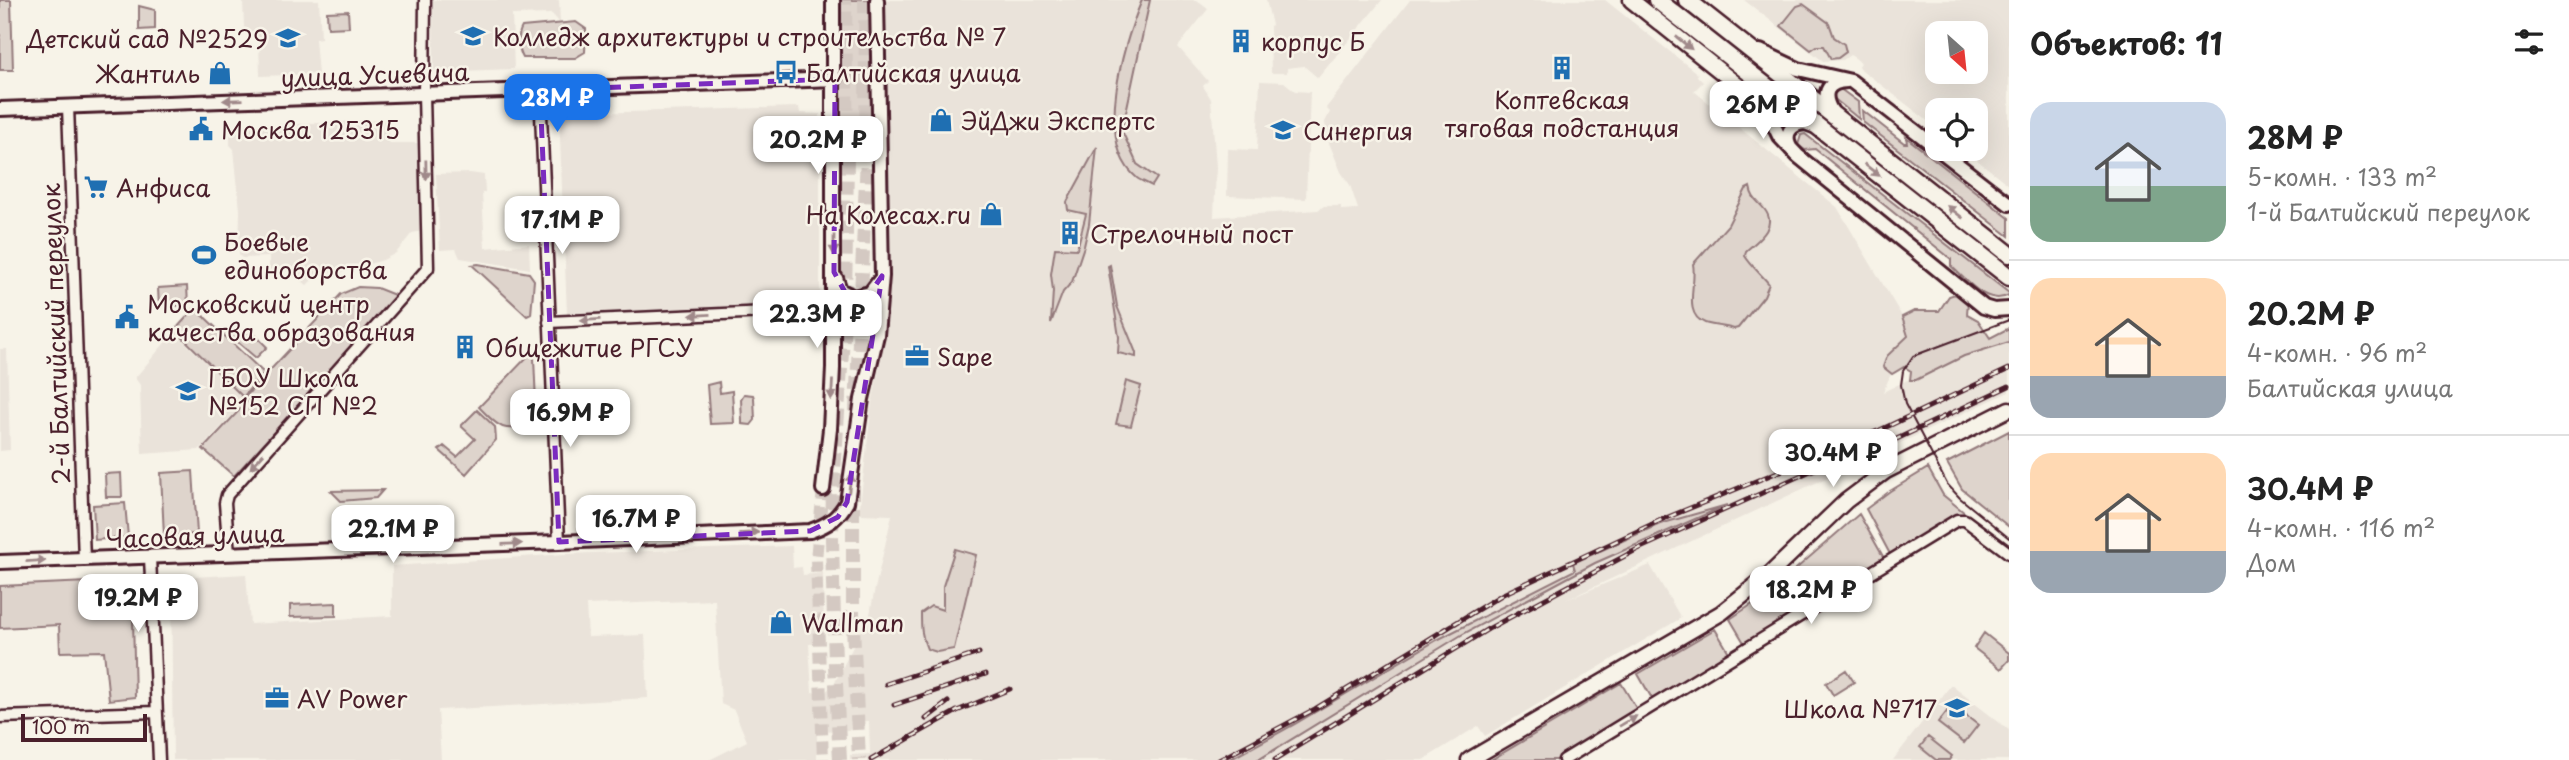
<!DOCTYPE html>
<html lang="ru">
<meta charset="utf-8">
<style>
body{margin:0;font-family:"Playpen Sans",sans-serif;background:#f2f2f2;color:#222;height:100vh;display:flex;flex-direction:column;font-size:26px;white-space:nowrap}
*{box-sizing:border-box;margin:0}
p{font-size:23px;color:#767676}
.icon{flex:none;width:38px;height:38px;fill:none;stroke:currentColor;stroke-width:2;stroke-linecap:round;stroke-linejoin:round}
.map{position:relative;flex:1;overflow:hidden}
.sheet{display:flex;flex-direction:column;background:#fff;width:560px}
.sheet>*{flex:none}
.needle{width:46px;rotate:153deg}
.fabs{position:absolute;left:1925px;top:21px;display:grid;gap:14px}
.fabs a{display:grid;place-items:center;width:63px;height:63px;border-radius:14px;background:#fff;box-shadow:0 7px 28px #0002;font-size:35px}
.scale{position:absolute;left:21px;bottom:18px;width:126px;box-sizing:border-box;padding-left:7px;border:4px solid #4a1f2b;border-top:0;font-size:19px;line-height:24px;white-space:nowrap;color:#4a1f2b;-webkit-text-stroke:5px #f7f3e8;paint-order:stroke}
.price{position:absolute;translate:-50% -60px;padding:0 16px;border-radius:14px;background:#fff;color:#222;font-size:23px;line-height:46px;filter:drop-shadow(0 2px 4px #0008)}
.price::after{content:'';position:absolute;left:50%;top:42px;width:21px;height:16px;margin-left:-10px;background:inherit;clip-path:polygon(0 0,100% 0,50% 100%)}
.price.current{background:#1a73e8;color:#fff}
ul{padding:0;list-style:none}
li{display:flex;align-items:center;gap:21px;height:175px;padding:0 21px}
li+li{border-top:2px solid #e0e0e0}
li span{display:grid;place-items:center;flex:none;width:196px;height:140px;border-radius:21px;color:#555}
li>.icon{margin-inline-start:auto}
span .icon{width:84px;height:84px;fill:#fffc;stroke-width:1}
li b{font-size:30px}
h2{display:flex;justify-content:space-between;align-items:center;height:84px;padding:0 21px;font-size:30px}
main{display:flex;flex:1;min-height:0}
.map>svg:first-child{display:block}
</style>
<main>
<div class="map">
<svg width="2009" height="760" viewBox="0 0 2009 760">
<rect width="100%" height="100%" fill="#f7f3e8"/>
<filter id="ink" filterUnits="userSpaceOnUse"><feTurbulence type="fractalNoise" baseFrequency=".0143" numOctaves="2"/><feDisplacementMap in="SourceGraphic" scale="14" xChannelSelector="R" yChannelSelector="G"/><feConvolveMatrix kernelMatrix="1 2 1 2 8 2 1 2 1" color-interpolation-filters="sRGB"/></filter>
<g filter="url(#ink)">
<path fill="#eae3da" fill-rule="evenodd" d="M243,0H319L321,38L315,39L318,74L260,76L259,39L244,28Z
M433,0H559L560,23L552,14L512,15L514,69L434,72Z
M884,0H1196L1208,9L1178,47L1208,81L1203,86L1211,99L1216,167L1214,217L1318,210L1324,206H1341V210L1358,209L1350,185L1341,172L1327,138L1325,122L1330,112L1326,108L1410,0H1605L1698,74L1697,76L1703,82L1694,91L1837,207L1916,340L1902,349L1883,392L2009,330V392L1566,600L1650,565L1681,618L1485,736L1478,726L1423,760H850V755L870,754L869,721H850V730L817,731V760H709L747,741L734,710L721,704L715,600L586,605L588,637L645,635L648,698L438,710L441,760H173L171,584L176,578L246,574L250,624L392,616V566L565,554L792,546L793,568L802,567L803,575L823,573L824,643L809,644L812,692L824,694L835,682L861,631L867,630L874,593L892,515L859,514L872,402L880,365L890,275Z
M1266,0H1382L1318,78L1304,66L1287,68V73H1271L1270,26L1272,25Z
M1744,0H2009V185L1963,149H1976V110H1937V128L1858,67L1861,63L1855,58L1850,55L1843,60L1823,61ZM1937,33H1976V72H1937Z
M1260,81L1284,82L1295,91L1310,92L1306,199L1227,196L1228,149L1257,150Z
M799,107L800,113L820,114V307L567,314L559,114Z
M388,120L390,143H419L422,231L412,233L396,253L383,260L342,272L319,273L307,285L290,271L273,272L269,269V257L242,258L239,255L240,210L234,149L230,145V127Z
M470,173L484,175L485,192L482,193L485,248L529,244L530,269L460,258L456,249L440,250L436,174Z
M174,332L246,401L199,450L142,454L140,385L135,378Z
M0,349H7L10,450L0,451Z
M1951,685L2009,730V760H1893Z"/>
<path fill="#ded4cc" stroke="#947a7c" stroke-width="2" d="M0,0H11L13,70H0Z
M838,0H874L873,150H842Z
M1142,0H1150L1122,131L1137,164L1157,178L1152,186C1147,183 1141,181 1137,178C1093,142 1124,43 1142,0Z
M1803,4L1829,23L1834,37L1844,44L1846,52L1838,58L1831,59L1824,46H1817L1811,50L1781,26L1797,6Z
M139,6L155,10V29L139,30Z
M348,11L349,27L328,28L327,12Z
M576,22L586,29L585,52L575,58H523C518,49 517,35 522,27Z
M1839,88L1858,102L1859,119L1832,97L1833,93Z
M1862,110L1904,143H1907L1906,137L2009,218V236L1863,122Z
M1805,134L2009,293V295C1987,307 1967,280 1951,266V259L1815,149L1805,150L1798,145L1801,135Z
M1097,147L1089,224L1084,246L1072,282L1063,292L1051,323L1053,291L1051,274L1055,248L1077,249L1086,214L1068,210L1067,202Z
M1750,187C1752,199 1758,201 1765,210C1778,227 1757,241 1746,251L1745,256C1752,267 1761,274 1769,284L1764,296L1738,328L1734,329C1725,326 1714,326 1705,323C1682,314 1697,283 1693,264L1728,225L1746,189Z
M478,264L529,273L534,280L531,314L527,316L472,265Z
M1110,265L1117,306L1136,353V357L1118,353L1119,337L1108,266Z
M187,286L188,305L159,307L158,288Z
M358,287L377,288L397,296L234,476L203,449L248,401L245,397L341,294Z
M1958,293L1968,301L1967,314L1978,320L1990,338L2009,328V342L1964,356L1916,380H1910L1911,371L1904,367L1892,374L1883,367L1887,356L1908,336L1902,317L1914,311H1939L1949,296Z
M195,308L264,373L243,397L175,330Z
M227,333L254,334L267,347L256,358Z
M530,354L534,358L537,425C503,430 504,433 479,407Z
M1126,381L1141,386L1131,426L1116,424Z
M719,382L720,393L732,391L734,423L710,424L707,385Z
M744,394L753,395L754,398L755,420L751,425L742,424V421L741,399Z
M477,410L495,427L496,440L466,474L439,450L444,446L457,457L475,439L461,426Z
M2009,431V527L1962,489L1947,463Z
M1928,468L1943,495L1965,513L1891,556L1866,509L1890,491Z
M193,471L197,534L164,536L161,473Z
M121,473L122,497H106L105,474Z
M383,490L376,498L341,501L331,491Z
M125,503L128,537L95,540L93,505Z
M1727,505L1595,563L1463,634L1258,760H1229L1295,724L1437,640L1575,570L1573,563L1660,524Z
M1859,514L1885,560L1746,646L1730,619L1766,595Z
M955,549L976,555L954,649L937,652L927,649C921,636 921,627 921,613L931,606L943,610V586Z
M132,580L135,697L109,700L104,651L60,652L59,625L0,628V586Z
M336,603V616L290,617V605Z
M1715,629L1731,656L1654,702L1638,674Z
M1984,633L2009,653V660L2001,669L1974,648Z
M1846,670L1854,682L1833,695L1826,683Z
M1621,683L1639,713L1560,760H1491Z
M1952,705L1978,725L1964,743L1938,723Z
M1928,737L1952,756L1949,760H1936L1920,747Z"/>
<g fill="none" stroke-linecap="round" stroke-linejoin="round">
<path stroke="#d4c9c2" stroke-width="12" stroke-dasharray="12 6" stroke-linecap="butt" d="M823,489L816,559L823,760"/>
<path stroke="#d4c9c2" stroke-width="14" stroke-dasharray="14 7" stroke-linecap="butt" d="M856,412L867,156L865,0
M853,485V625L859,760
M840,760L835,665L832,539L833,488L845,307L847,155L845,0"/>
<g stroke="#4a1f2b" stroke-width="15">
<path id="minor" d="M540,90L559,542
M68,106L84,560
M549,322L834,309
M229,554L225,503L227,495L428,268L424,94L425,0
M150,557L159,760
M0,717L156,712
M1564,760L1957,520H1965L2009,553"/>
</g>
<g stroke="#4a1f2b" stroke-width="18">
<path id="tertiary" d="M1760,51L1798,69L1851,81L1937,148
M1765,107L1779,136L1798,156L1984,307L1994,310L2009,309
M0,109L835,79
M1832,112C1822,95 1825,82 1847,81
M1791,149C1783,135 1790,124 1805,123
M1938,149L2009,204
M836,278L840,290L853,297L870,293L880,280
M823,489L830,429L833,368V0
M0,562L559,542L810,531C828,525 838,518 847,502L862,399L877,335L882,276L877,0"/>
</g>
<g stroke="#4a1f2b" stroke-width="19">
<path id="secondary" d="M1631,0L1765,107L1813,125
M1469,760L1721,613L1770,574L1846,501L1886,471L2009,409"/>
</g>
<g stroke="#4a1f2b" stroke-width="21">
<path id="primary" d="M1657,0L2009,277
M1687,0L2009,254"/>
</g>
<use href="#minor" stroke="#f7f3e8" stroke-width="10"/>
<use href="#tertiary" stroke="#f7f3e8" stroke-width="12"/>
<use href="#secondary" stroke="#f7f3e8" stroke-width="14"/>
<use href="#primary" stroke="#f7f3e8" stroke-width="16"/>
<path stroke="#4a1f2b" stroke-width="2" d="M2009,320L1913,356L1903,371L1901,385L1905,404L1947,484L1960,498L2009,538"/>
<g stroke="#4a1f2b" stroke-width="5">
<path id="rail" d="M1850,461L2009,386
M886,684L979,653
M894,705L986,674
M926,719L948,702
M871,760L957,711L1010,689
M1219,760L1315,709L1503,594L1661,520L1880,430L2009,369
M1275,760L1488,629L1636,550L1857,450"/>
</g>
<use href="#rail" stroke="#f7f3e8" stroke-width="2.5" stroke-dasharray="8" stroke-linecap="butt"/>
</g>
<defs><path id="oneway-solid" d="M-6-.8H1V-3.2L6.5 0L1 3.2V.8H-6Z" transform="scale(1.75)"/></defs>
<g fill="#a0898a">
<use href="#oneway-solid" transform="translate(1684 43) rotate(39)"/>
<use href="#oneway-solid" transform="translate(233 100) rotate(178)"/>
<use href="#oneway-solid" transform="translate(426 170) rotate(89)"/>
<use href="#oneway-solid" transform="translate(1872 170) rotate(38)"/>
<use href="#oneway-solid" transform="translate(1955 212) rotate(-142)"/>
<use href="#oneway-solid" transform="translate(834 245) rotate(90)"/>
<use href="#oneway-solid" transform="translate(700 315) rotate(177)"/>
<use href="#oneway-solid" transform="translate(590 320) rotate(177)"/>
<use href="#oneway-solid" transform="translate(832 390) rotate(93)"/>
<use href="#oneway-solid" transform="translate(257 461) rotate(132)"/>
<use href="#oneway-solid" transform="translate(850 483) rotate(-82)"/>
<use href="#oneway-solid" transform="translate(749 533) rotate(-3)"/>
<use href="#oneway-solid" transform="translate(512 544) rotate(-2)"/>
<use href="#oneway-solid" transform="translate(36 561) rotate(-3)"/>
<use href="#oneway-solid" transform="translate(1628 721) rotate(-31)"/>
</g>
</g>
<path fill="none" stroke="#7b2cbf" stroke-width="5" stroke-dasharray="14 9" stroke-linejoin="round" d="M835,79L834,272L846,294L870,293L882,276L847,502L838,517L810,531L559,542L540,90Z"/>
<defs>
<g id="university-bare" transform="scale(1.89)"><path d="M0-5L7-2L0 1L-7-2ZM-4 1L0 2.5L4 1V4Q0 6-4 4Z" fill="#1f6fb2" stroke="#f7f3e8" stroke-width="2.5" paint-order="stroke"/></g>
<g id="school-bare" transform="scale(1.89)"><path d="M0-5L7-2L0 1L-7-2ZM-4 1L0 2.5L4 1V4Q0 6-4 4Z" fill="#1f6fb2" stroke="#f7f3e8" stroke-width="2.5" paint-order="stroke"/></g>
<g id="building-bare" transform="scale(1.89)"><path d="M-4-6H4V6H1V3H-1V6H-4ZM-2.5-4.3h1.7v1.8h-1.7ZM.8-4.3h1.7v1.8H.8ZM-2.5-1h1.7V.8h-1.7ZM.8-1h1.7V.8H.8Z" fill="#1f6fb2" stroke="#f7f3e8" stroke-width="2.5" paint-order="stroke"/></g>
<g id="bus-bare" transform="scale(1.89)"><path d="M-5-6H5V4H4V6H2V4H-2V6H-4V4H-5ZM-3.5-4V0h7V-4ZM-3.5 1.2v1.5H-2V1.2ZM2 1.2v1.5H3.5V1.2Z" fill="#1f6fb2" stroke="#f7f3e8" stroke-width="2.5" paint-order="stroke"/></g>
<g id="shop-bare" transform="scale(1.89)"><path d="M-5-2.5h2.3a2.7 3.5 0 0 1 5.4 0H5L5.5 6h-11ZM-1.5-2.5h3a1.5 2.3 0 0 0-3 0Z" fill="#1f6fb2" stroke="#f7f3e8" stroke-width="2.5" paint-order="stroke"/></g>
<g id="civic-bare" transform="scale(1.89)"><path d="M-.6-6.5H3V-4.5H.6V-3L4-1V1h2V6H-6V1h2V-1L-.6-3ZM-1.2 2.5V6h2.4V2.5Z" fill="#1f6fb2" stroke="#f7f3e8" stroke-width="2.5" paint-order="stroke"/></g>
<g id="supermarket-bare" transform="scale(1.89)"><path d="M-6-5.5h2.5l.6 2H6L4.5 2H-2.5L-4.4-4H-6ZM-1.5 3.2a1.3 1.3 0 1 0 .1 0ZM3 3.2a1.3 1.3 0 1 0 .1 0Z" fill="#1f6fb2" stroke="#f7f3e8" stroke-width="2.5" paint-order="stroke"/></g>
<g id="stadium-bare" transform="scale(1.89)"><path d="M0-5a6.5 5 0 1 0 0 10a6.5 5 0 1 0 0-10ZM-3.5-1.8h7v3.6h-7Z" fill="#1f6fb2" stroke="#f7f3e8" stroke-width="2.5" paint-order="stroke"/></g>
<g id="office-bare" transform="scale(1.89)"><path d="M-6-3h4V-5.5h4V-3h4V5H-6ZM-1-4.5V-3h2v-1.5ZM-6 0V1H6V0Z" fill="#1f6fb2" stroke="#f7f3e8" stroke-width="2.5" paint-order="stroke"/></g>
</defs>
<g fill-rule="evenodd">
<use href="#university-bare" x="473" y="36"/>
<use href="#school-bare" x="288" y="38"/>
<use href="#building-bare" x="1241" y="41"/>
<use href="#building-bare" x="1562" y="68"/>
<use href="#bus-bare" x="786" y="72"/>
<use href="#shop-bare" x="220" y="73"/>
<use href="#shop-bare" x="941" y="120"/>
<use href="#civic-bare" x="201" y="129"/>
<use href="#university-bare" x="1283" y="130"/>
<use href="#supermarket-bare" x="96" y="187"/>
<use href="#shop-bare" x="991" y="214"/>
<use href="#building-bare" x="1070" y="233"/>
<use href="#stadium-bare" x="204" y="255"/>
<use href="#civic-bare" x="127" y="317"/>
<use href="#building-bare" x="465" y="347"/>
<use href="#office-bare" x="917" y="356"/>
<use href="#school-bare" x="188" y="391"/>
<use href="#shop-bare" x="781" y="622"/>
<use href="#office-bare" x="277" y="698"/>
<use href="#school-bare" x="1957" y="708"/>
</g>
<g text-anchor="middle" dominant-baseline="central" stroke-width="5" stroke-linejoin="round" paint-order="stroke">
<g font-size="24" fill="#4a1f2b" stroke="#f7f3e8" text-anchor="start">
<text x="493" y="36">Колледж архитектуры и строительства № 7</text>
<text x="268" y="38" text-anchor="end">Детский сад №2529</text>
<text x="1261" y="41">корпус Б</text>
<text x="806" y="72">Балтийская улица</text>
<text x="200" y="73" text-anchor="end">Жантиль</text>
<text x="1562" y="99" text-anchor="middle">Коптевская<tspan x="1562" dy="28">тяговая подстанция</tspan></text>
<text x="961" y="120">ЭйДжи Экспертс</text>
<text x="221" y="129">Москва 125315</text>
<text x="1303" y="130">Синергия</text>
<text x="116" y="187">Анфиса</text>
<text x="971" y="214" text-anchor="end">На Колесах.ru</text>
<text x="1090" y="233">Стрелочный пост</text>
<text x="224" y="241">Боевые<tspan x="224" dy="28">единоборства</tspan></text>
<text x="147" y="303">Московский центр<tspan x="147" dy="28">качества образования</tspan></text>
<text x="485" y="347">Общежитие РГСУ</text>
<text x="937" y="356">Sape</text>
<text x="208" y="377">ГБОУ Школа<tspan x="208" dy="28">№152 СП №2</tspan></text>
<text x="801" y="622">Wallman</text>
<text x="297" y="698">AV Power</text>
<text x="1937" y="708" text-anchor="end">Школа №717</text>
</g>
<g font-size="24" fill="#4a1f2b" stroke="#f7f3e8">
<text transform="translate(375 74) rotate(-2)">улица Усиевича</text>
<text transform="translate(55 334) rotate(-92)">2-й Балтийский переулок</text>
<text transform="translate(195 535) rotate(-2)">Часовая улица</text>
</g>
</g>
</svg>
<div class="fabs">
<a><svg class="needle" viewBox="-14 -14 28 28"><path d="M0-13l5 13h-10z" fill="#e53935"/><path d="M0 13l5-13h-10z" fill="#767676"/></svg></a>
<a><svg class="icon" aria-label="locate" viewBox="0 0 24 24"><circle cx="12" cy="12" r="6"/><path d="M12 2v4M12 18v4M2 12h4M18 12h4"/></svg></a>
</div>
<div class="scale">100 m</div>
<b class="price current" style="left:557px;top:134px">28M ₽</b>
<b class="price" style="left:1763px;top:141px">26M ₽</b>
<b class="price" style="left:818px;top:176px">20.2M ₽</b>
<b class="price" style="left:562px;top:256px">17.1M ₽</b>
<b class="price" style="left:817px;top:350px">22.3M ₽</b>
<b class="price" style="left:570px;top:449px">16.9M ₽</b>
<b class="price" style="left:1833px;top:489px">30.4M ₽</b>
<b class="price" style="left:636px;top:555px">16.7M ₽</b>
<b class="price" style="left:393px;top:565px">22.1M ₽</b>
<b class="price" style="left:1811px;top:626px">18.2M ₽</b>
<b class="price" style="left:138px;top:634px">19.2M ₽</b>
</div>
<section class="sheet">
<h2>Объектов: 11<svg class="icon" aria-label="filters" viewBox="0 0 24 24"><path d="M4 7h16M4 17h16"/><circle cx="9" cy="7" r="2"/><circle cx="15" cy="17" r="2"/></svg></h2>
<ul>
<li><span style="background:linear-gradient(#c9d6e8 60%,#7fa58c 0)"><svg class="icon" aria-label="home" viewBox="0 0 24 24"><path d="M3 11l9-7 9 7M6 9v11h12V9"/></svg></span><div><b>28M ₽</b><p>5-комн. · 133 m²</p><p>1-й Балтийский переулок</p></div></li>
<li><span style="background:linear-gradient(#ffd9b3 70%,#9aa5b1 0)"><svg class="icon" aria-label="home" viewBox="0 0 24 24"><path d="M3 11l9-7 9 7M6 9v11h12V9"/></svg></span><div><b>20.2M ₽</b><p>4-комн. · 96 m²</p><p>Балтийская улица</p></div></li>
<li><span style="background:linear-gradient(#ffd9b3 70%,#9aa5b1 0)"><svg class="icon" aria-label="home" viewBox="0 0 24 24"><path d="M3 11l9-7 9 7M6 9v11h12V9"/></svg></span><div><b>30.4M ₽</b><p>4-комн. · 116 m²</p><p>Дом</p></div></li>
</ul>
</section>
</main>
